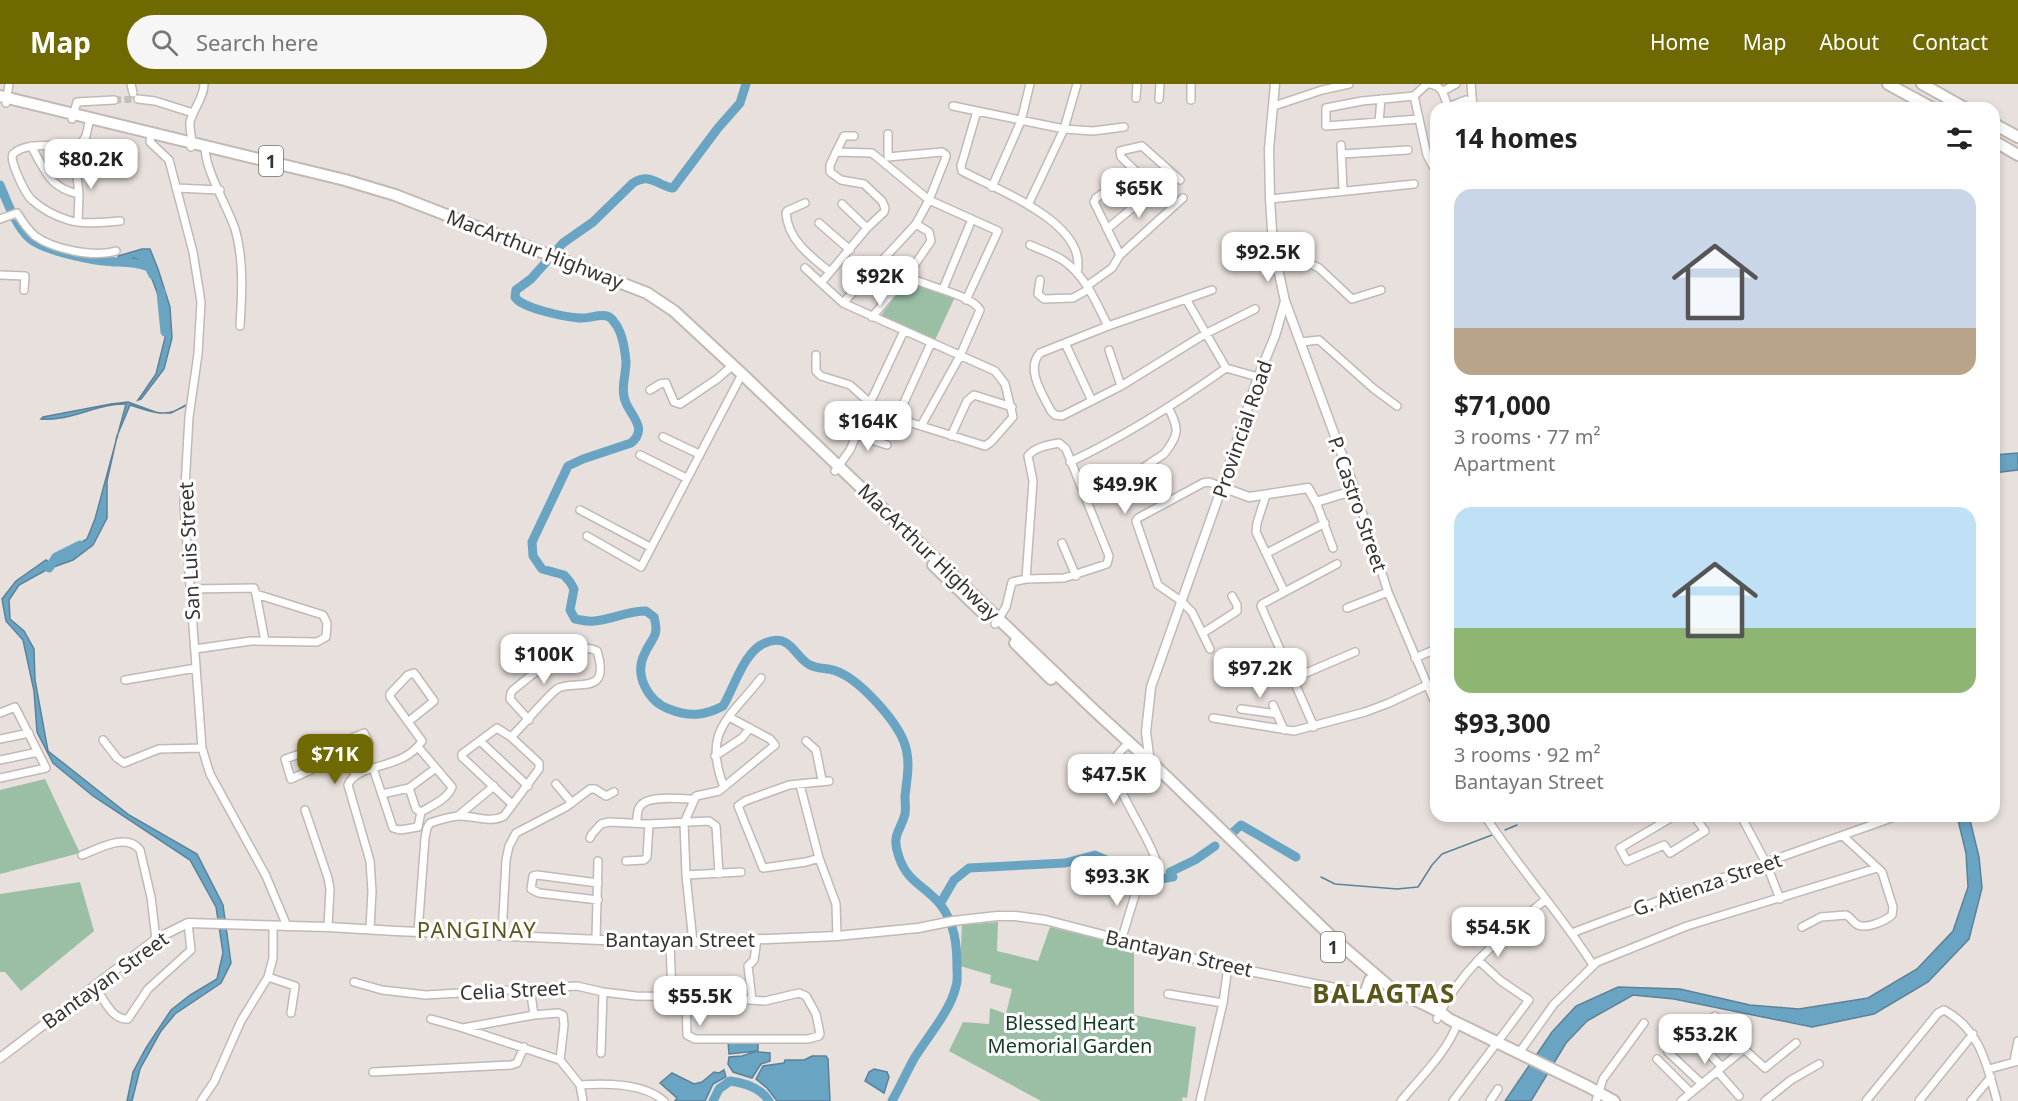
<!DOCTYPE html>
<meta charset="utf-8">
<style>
body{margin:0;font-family:"Noto Sans",sans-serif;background:#f6f6f6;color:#222;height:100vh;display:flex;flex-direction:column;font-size:22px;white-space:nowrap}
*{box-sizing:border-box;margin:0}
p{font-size:20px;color:#767676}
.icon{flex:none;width:33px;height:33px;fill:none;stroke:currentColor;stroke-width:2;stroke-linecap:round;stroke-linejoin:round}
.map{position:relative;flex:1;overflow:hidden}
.side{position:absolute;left:1430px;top:18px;width:570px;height:720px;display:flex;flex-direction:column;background:#fff;border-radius:18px;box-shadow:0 3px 9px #0003}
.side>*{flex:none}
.price{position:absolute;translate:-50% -51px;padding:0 14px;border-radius:12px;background:#fff;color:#222;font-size:20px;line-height:39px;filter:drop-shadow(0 2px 3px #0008)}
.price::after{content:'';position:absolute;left:50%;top:36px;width:18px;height:14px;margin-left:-9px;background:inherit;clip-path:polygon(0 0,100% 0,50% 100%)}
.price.on{background:#6f6902;color:#fff}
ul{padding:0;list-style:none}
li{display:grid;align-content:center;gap:12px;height:318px;padding:0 24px}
li span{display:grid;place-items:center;height:186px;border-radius:18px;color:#555}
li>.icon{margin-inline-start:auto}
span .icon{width:108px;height:108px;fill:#fffc;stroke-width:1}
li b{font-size:26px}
h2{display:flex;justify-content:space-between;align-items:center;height:72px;padding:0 24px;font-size:26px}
header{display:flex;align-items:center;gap:36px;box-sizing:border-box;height:84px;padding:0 30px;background:#6f6902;color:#fff}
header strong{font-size:28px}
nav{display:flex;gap:33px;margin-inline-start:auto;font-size:21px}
.search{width:420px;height:54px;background:#f6f6f6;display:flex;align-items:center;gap:15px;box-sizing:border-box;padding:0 21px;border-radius:33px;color:#767676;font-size:22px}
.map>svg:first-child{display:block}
</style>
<header>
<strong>Map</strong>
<div class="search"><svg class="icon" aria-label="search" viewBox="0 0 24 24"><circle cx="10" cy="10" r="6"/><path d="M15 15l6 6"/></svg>Search here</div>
<nav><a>Home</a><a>Map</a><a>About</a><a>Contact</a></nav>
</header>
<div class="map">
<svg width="2018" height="1017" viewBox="0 0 2018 1017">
<rect width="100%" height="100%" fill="#e8e0dc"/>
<path fill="#9abfa5" d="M909,194L955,213L935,256L880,233Z
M45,695L80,769L0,790V706Z
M80,798L94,847L21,907L5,888H0V810Z
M998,838L997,867L1038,877L1050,843L1134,864V931L1196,943L1187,1014L1183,1013L1182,1017H1041L949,967L963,938L989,940L990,924L1006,930L1012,905L990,899L991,891L960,882L962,841Z"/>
<path fill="#6aa4c3" stroke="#5b8298" stroke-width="1.5" d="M142,165H150L158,185L170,223L172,254L164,285L141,315L138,316L156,290L165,254L163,224L146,179L134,174L120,179L118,172Z
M128,318L158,329H171L190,319C166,335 156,329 130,321L117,352L107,397V434L93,461L73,476L48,485L19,501L9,516L10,535L24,547L34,565L35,596L48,667L129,731L197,770L223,821L231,879L221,899L175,930L161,947L140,985L132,1017H127L133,988L146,964L171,926L190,911L217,895L223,869L216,823L190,776L93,712L53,679L37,648L34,607L23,556L6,537L2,515L16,497L46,476L49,478L87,455L95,435L126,320C98,319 70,338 41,335L43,333L111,320Z
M2018,369V386L1994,389V371Z
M1957,732H1969L1979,773L1982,804L1969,855L1928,898L1874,930L1812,943L1674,915L1633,911L1587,937L1566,959L1531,1017H1505L1552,948L1576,922L1618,903L1680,905L1750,921L1799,925L1868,914L1917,885L1953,847L1968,803L1966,769Z
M728,957H758V968L770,969V977L761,980L752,994L733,988L728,980L729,973L742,972L757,967L729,970Z
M812,972H826L828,975L830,1017H777L767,1004L756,995L763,982L784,979L785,976H804Z
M874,985L887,988L889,993L884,1009L865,997L869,988Z
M724,986L726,993L713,1000L705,1017H675L677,1014L660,999L672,989L694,1000L702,998L714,988L719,989Z"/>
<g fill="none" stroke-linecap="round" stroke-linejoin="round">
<path stroke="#5b8298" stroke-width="1.5" d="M1505,746L1517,741
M1321,793L1335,800L1397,805L1418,803L1432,781L1442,770L1492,751"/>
<path stroke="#6aa4c3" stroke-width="9" d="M746,0L740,19L718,44L673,104C658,102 651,88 633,99L593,138L563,159L531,195L516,206L515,213C521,224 565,233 579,234C588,235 598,230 607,232C610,233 613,236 614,238C622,247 625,266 626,278C626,291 620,306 626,319C632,333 648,345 631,359L583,375L568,382L532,458L533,472L542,485L564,491L570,498L574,505L570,526L575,535C581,536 588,538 594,537C612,536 626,527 646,527L654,533C660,553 651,554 644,571C634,592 649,618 669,625C689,633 704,632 723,622C734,604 744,567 765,559C791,548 794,573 810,581C817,585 828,584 836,587C859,595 895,635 904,658C911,676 907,694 905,712C905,718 906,724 905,730C900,749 891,750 899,773C907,798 925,802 940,820C955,839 957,861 957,884C957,890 958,897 956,902C951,926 928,952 915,973C907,987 900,1003 892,1017
M0,101C7,117 15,141 29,154C42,166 85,175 103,177C119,179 134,177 149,183L153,191
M161,208L165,248
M49,484L56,473L80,461
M1231,750L1241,741L1296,773
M940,820L954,796L969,784L1065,779L1095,771L1111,778L1140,798L1173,793L1170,788L1195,776L1215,762
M713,1017L719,1005L730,997C745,999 761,1004 769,1017"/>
<path stroke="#c5beba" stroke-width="7" stroke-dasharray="7 3.5" stroke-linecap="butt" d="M114,16L138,15"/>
<g stroke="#c0b9b4" stroke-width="10">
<path id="minor" d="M131,0L133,9
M1430,0C1443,2 1444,12 1448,23L1466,16
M1471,0L1473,24
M1443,7L1456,0
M1414,12L1427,71L1436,88
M1136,14L1137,0
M138,15L155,17L193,29
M1159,15L1160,0
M1191,16V0
M6,19L9,0
M953,22L1064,45L1093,47L1124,43
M1274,22L1322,6L1349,0
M977,27L961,82L962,87C997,106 1089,139 1077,189
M72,35L77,18L114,16
M1419,35L1326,42V24L1362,17L1414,12L1427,0
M1379,38L1381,15
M151,49L150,58L169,76L193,168L201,218L198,270L189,333L184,420L202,664L210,690L266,792L287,842
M65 68a8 8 0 1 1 16 0a8 8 0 1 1-16 0Z
M205,61C204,85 227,121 235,145C244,175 242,211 240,242
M1341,61L1343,106
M31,62C45,86 49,104 79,110
M67,62C52,62 25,58 13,70C8,75 26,111 32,116C42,125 55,132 68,136C84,141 104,138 120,137
M79,63L86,52L90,34
M191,63C193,52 189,46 190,38C193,25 204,14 204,0
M836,68L844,52H854
M1342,70L1408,66
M75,76L79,110L78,137
M992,103L1021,37L1030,0
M176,104L220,106
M1270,115L1414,100
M805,119L787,127L786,129C788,156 810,172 830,188
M842,120L867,144
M1028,121L1064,45L1077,0
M1173,123L1121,73L1120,67L1142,62L1180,96
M0,135L17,129C22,137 28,146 35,152C53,165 94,174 116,167
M819,139L850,166
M1107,145L1155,105
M1030,161C1041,166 1054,170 1064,177C1086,193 1096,218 1108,242
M1273,162L1319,184L1352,215L1381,206
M1120,171L1183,114
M885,173C892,179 899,187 907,192C923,202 971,210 980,226L960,272L921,342
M805,184L821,199
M0,191L25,192L24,206
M1040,196L1038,210L1044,215L1073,214L1089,205
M1087,202L1112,184L1120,171L1094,118L1096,114L1135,88
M943,205L972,135
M1212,206L1108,242L1040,269C1025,285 1043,311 1051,327L1055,331L1062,332L1121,302L1205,250L1255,225
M1186,215L1226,284L1258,293
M843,219L916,140L929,116L946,73V71L942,68L888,73V50
M872,233L907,192L931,157L929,148L916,140
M1301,258L1319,256L1374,305L1397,322
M1065,259L1092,317
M1109,266L1121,302
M816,271V287L821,292L850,301L870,319
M650,306L660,300L666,299L674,318L680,320L717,295L733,281
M867,325L985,362L991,358L1013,333L1005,300L995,287L843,219L821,199L867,144L884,128L885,124L882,117L864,100L841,96L830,88V81L836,68L872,69L929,116L998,147L966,216
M897,334L931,259
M856,351L887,361
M951,352L967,317L974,311L1012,323
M663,353L699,370
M640,371L686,394
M1070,378C1125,352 1177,319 1226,284
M835,387L850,366L870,319L904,247
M1116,402L1164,370C1180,350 1179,345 1168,323
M1355,406L1388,508L1436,621
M1266,411L1257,439L1256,448L1284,507
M1316,418L1333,464
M580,426L650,463
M587,452L641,483L742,290
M1062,459L1076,492
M1267,469L1325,439
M191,505L254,504L256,510L323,531L327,539L326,553L317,558L251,557L195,565
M256,510L265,557
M1347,524L1388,508
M995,540L1006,523L1012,498L1026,495L1064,494L1107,480L1109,472L1066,365L1059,359C1048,361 1035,363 1028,372L1033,397L1026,495
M1203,549L1237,527V521L1232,512
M1210,565L1192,528L1181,517L1158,501L1136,437L1138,434L1203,399L1209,398L1222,403
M1415,574L1436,565
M1292,595L1355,568
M125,596L196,584
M1273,621L1284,646
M1241,625L1277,630
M0,629L15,623L46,684L0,694
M1213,634L1294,647L1365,628L1389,619L1427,601
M1314,643L1261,522L1262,520L1337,480
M364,649L369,659L291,695L285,675L315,665L316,669Z
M511,653C525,640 544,615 557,605C573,594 612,615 597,567C570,554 533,591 513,606L511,609L510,615L529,636
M0,655L29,649
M103,656L117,674L124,679L159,665L202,664
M480,657L528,702
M806,657L816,666L822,696
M346,671L355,690
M715,672L742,654L750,644
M0,676L38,668
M373,684L393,744L400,746L418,743L421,728
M556,700L572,719
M800,701L819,774L836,820L837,852
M724,703C702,647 729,635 761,594
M409,704L416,725L421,728C431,722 448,715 452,703L418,663
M382,710L409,704L436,684
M305,726L328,794L330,805L328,843
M458,732L494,702
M1485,732C1519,784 1560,829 1593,881
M1674,732L1620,764L1627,777L1664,761L1670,769L1705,747L1694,732
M1741,732L1766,779L1780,815
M637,738C637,734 637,728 639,724C645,710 681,715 694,715
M590,754L592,750L601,740L609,738L649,740L709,737L716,742L719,790
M82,771C98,765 127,748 140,766L151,813L156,855
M819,774L806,778L763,784L738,722L745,717L789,701L829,697
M626,777L644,776L647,773L649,740
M686,791L741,788
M598,799L537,791L533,792L531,805L539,809L598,816
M1802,843L1821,833L1846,831C1851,833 1853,839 1858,841C1867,845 1885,837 1892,831L1893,823L1882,788L1843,752
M370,845L372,807L370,777L348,701C357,678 403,687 422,657L390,613V610L408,591L414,589L434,617L408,638
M418,848L425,754L427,744L430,739C439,736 449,733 458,732C474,731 489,740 504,732L539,685V679L511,653L497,644L462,670V673L512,720
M1572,849C1679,808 1788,771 1897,732
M502,851L506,776L509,762L516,749L566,723L590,705H595L606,712L614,708
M596,855L598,777
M1121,857L1139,798L1147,787L1157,780C1152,755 1108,697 1114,677C1116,670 1124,664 1129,659
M693,858L686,791L684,739L696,712L719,707L775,661L770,655L729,633
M670,859L672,911
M268,893L295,902L291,929
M354,898L382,906L426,911L577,902L603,908L636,912L705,913L765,917L799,909L806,912L816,930L820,950L819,952L808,955H695L687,951L686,912
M530,904L534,931
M99,909C106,919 113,936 128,935L148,905L191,866L188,839
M1168,910L1223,919
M752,916L748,882L754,876L757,855
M1715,932L1744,965L1765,984L1796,959
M431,935L463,944L534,931L558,929L563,931L564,941L560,976L580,1001L583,1017
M1437,935C1460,885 1505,850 1546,815
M463,944L560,976
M1687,947L1722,983
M1668,968L1702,1000
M601,969L603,908
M1519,969L1554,920L1597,878L1687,842L1877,784
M1657,975L1691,1009
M2014,977L2018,957
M1989,985L2018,977
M1717,987L1739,1012
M373,988L511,981L517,979L524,963
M580,1001C606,999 644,999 664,1017
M201,1017L214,998L241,937L268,893L273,874V842
M1200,1017L1223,919L1228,882
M1401,1017C1419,995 1448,967 1457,940
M1453,1017L1529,916L1501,897L1478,876
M1490,1017L1498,1005
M1596,1017L1603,995L1644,939
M1681,1017L1744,965
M1765,1017L1791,996L1819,980
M1866,1017L1938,929L1944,926C1980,945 1987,981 1997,1017
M1919,1017L1973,950
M1971,1017L1991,993"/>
</g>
<g stroke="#c0b9b4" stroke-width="11">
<path id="major" d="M1222,403L1249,413L1308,404L1316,418L1355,406L1285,217
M1150,679L1146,648L1151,603L1222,403L1258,293L1275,252L1285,217L1273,162L1270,115L1269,65L1275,0
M0,974L156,855L188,839L328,843L396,847L670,859L837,852L918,844L953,837L997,832H1015L1045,836L1215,880L1365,910L1386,912L1391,904"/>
</g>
<g stroke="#c0b9b4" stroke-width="14">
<path id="highway" d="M1888,0L1932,24
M1922,0L1965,24
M0,12L345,96L395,111L647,209L674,227L742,290L1096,628L1169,695L1334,855L1391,904L1440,928L1449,935L1589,1003L1614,1017
M1994,40L2018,53
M1994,57L2018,71
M933,481L984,530
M1015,559L1051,595
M1365,910L1370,896"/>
</g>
<use href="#minor" stroke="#fff" stroke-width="7"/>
<use href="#major" stroke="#fff" stroke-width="8"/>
<use href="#highway" stroke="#fff" stroke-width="10"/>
</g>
<g text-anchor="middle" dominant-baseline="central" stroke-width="6" stroke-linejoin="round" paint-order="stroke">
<g fill="#fff" stroke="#737170" stroke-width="1.5">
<rect x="259" y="62" width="24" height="30" rx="4.5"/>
<rect x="1321" y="848" width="24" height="30" rx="4.5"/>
</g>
<g font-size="18" font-weight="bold" fill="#373432">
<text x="271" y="77">1</text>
<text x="1333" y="863">1</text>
</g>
<g font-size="20" fill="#373432" stroke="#fff">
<text transform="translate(535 165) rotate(21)">MacArthur Highway</text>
<text transform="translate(1242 345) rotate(-71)">Provincial Road</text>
<text transform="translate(1358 420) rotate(71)">P. Castro Street</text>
<text transform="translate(189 467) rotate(-93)">San Luis Street</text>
<text transform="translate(929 468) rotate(44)">MacArthur Highway</text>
<text transform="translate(1707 800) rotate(-19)">G. Atienza Street</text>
<text x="680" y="855">Bantayan Street</text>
<text transform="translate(1179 869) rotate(13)">Bantayan Street</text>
<text transform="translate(105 896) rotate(-36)">Bantayan Street</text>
<text transform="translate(513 906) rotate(-3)">Celia Street</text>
</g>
<g font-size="20" fill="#113b23" stroke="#fff">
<text x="1070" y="938">Blessed Heart<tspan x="1070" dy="23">Memorial Garden</tspan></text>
</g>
<g font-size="22" letter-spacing="1.5" fill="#5b571b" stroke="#fff">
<text x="477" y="845">PANGINAY</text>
</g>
<g font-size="26" font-weight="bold" letter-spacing="1.5" fill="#5b571b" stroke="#fff">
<text x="1384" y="909">BALAGTAS</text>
</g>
</g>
</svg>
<b class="price" style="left:91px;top:106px">$80.2K</b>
<b class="price" style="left:1139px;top:135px">$65K</b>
<b class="price" style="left:1268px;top:199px">$92.5K</b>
<b class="price" style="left:880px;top:223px">$92K</b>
<b class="price" style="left:868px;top:368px">$164K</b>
<b class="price" style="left:1125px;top:431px">$49.9K</b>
<b class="price" style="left:544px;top:601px">$100K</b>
<b class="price" style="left:1260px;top:615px">$97.2K</b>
<b class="price on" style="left:335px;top:701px">$71K</b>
<b class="price" style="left:1114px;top:721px">$47.5K</b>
<b class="price" style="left:1117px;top:823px">$93.3K</b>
<b class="price" style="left:1498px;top:874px">$54.5K</b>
<b class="price" style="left:700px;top:943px">$55.5K</b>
<b class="price" style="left:1705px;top:981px">$53.2K</b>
<section class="side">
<h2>14 homes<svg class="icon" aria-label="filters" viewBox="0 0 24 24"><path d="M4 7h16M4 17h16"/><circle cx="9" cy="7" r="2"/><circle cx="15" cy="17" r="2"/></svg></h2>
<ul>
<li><span style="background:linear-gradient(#c9d6e8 75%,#b9a48a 0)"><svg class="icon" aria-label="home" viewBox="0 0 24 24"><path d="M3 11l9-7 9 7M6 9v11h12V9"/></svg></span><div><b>$71,000</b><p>3 rooms · 77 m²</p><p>Apartment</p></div></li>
<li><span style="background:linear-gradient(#bfe0f5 65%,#8fb573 0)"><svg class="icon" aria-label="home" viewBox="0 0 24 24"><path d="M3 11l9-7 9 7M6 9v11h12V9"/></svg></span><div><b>$93,300</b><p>3 rooms · 92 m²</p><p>Bantayan Street</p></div></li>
</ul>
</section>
</div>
